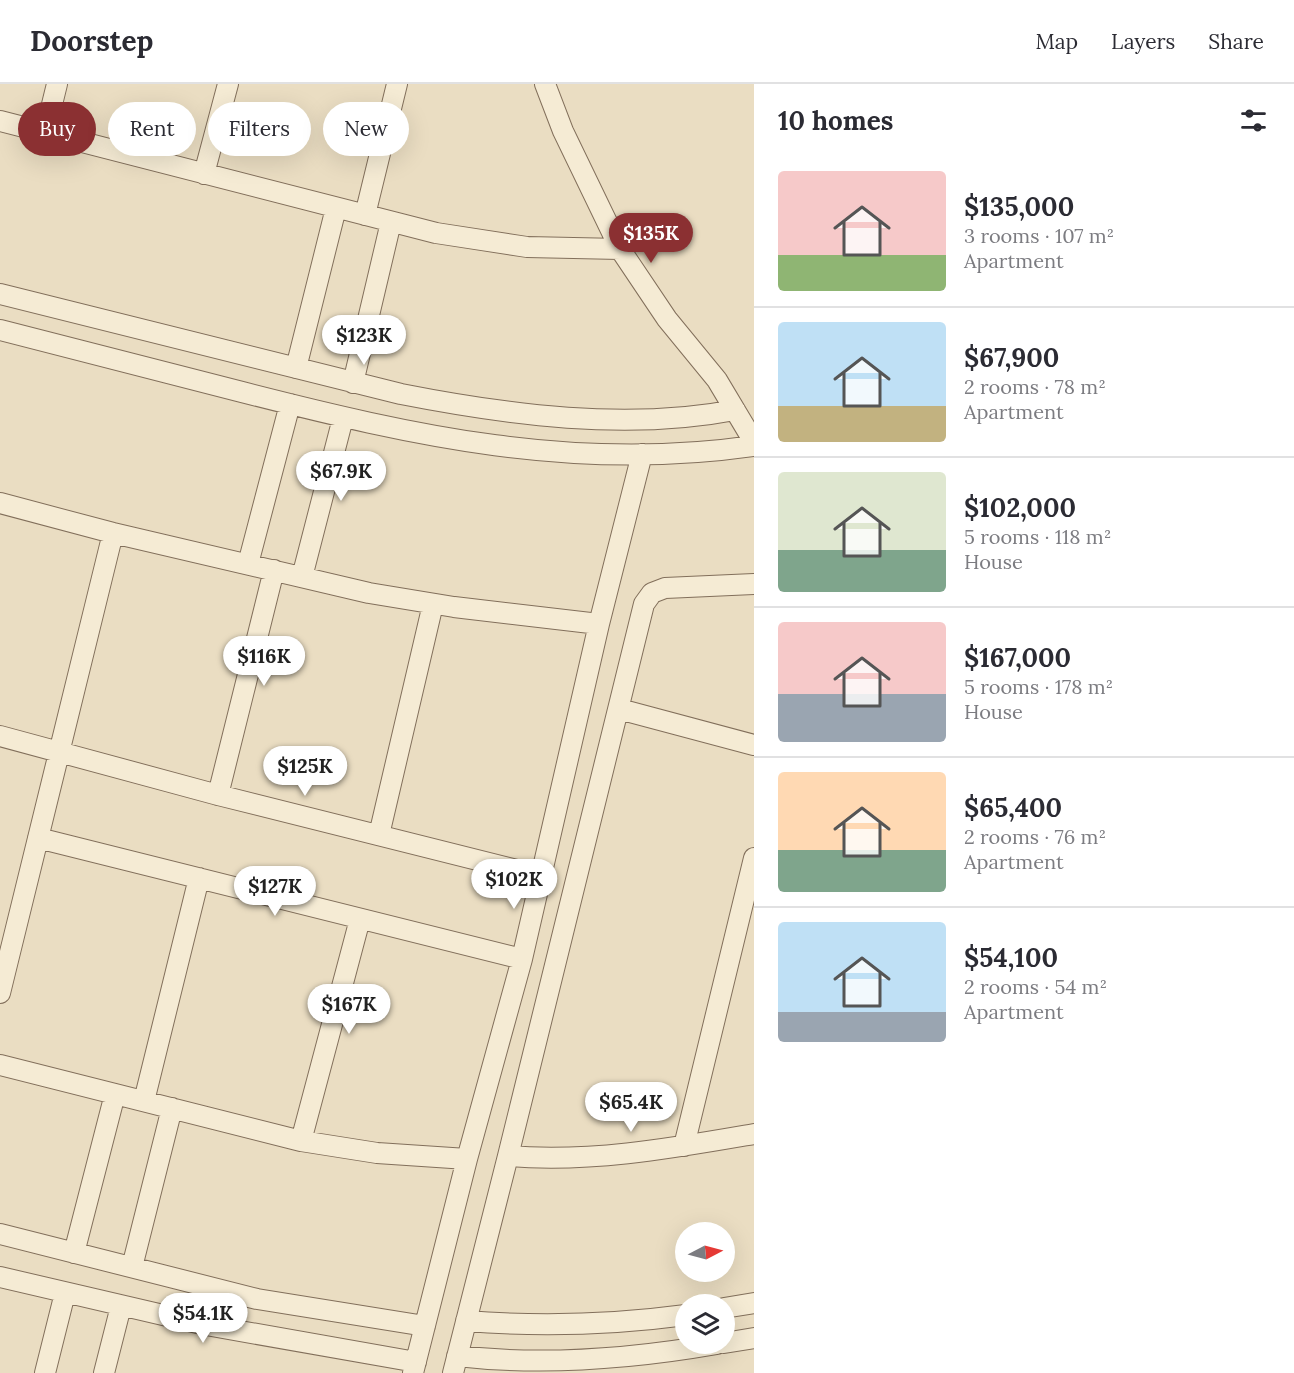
<!DOCTYPE html>
<meta charset="utf-8">
<style>
body{margin:0;font-family:Lora,serif;background:#f7f7f7;color:#2b2b33;height:100vh;display:flex;flex-direction:column;font-size:22px;white-space:nowrap}
*{box-sizing:border-box;margin:0}
p{font-size:20px;color:#7c7c81}
.icon{flex:none;width:33px;height:33px;fill:none;stroke:currentColor;stroke-width:2;stroke-linecap:round;stroke-linejoin:round}
.map{position:relative;flex:1;overflow:hidden}
.sheet{display:flex;flex-direction:column;background:#fff;width:540px}
.sheet>*{flex:none}
.guide{position:absolute;left:18px;top:18px;width:570px;height:54px;display:flex;gap:12px}
.needle{width:39px;rotate:84deg}
.fabs{position:absolute;left:675px;top:1138px;display:grid;gap:12px}
.fabs a{display:grid;place-items:center;width:60px;height:60px;border-radius:50%;background:#fff;box-shadow:0 6px 24px #0002;font-size:30px}
.price{position:absolute;translate:-50% -51px;padding:0 14px;border-radius:21px;background:#fff;color:#222;font-size:20px;line-height:39px;filter:drop-shadow(0 2px 3px #0008)}
.price::after{content:'';position:absolute;left:50%;top:36px;width:18px;height:14px;margin-left:-9px;background:inherit;clip-path:polygon(0 0,100% 0,50% 100%)}
.price.selected{background:#8b3032;color:#fff}
ul{padding:0;list-style:none}
li{display:flex;align-items:center;gap:18px;height:150px;padding:0 24px}
li+li{border-top:2px solid #e1e1e2}
li span{display:grid;place-items:center;flex:none;width:168px;height:120px;border-radius:6px;color:#555}
li>.icon{margin-inline-start:auto}
span .icon{width:72px;height:72px;fill:#fffc;stroke-width:1}
li b{font-size:26px}
h2{display:flex;justify-content:space-between;align-items:center;height:72px;padding:0 24px;font-size:26px}
.chip{padding:0 21px;border-radius:27px;background:#fff;box-shadow:0 6px 24px #0002;font-size:21px;line-height:54px}
.chip.selected{background:#8b3032;color:#fff}
header{display:flex;align-items:center;gap:36px;box-sizing:border-box;height:84px;padding:0 30px;background:#fff;border-bottom:2px solid #e1e1e2}
header strong{font-size:28px}
nav{display:flex;gap:33px;margin-inline-start:auto;font-size:21px}
main{display:flex;flex:1;min-height:0}
.map>svg:first-child{display:block}
</style>
<header>
<strong>Doorstep</strong>
<nav><a>Map</a><a>Layers</a><a>Share</a></nav>
</header>
<main>
<div class="map">
<svg width="754" height="1289" viewBox="0 0 754 1289">
<rect width="100%" height="100%" fill="#eaddc2"/>
<g fill="none" stroke-linecap="round" stroke-linejoin="round">
<g stroke="#826f5b" stroke-width="22">
<path id="street" d="M545,0L563,47L620,165L667,235L717,296L754,358
M0,37L436,149L527,163L620,165
M45,49L57,0
M204,90L228,0
M365,131L397,0
M0,210L401,310C508,331 627,347 735,326
M0,246C81,267 162,287 242,308C414,352 575,388 754,362
M296,284L336,124
M353,299L391,138
M0,419L113,449L369,509L454,523L599,540
M248,480L290,320
M302,493L343,334
M619,625L754,661
M0,652L218,711L541,792
M218,711L274,486
M379,751L433,520
M38,754L522,875
M0,909L113,449
M0,981L301,1057L377,1069L467,1075
M144,1017L199,794
M301,1057L360,835
M684,1062L754,774
M508,1072C591,1079 673,1064 754,1050
M0,1150L257,1215L425,1242
M74,1169L115,1010
M132,1183L172,1024
M0,1193L206,1241L416,1278
M724,1224L754,1219
M466,1237C541,1243 611,1241 686,1231
M724,1259L754,1254
M457,1272C544,1282 631,1275 717,1260
M45,1289L65,1209
M104,1289L121,1222
M413,1289L467,1075L522,875L599,540L642,370
M453,1289L508,1072L644,520L652,509L665,504L754,500"/>
</g>
<use href="#street" stroke="#f5ebd4" stroke-width="20"/>
</g>
</svg>
<div class="fabs">
<a><svg class="needle" viewBox="-14 -14 28 28"><path d="M0-13l5 13h-10z" fill="#e53935"/><path d="M0 13l5-13h-10z" fill="#7c7c81"/></svg></a>
<a><svg class="icon" aria-label="layers" viewBox="0 0 24 24"><path d="M12 4l9 5-9 5-9-5zM3 14l9 5 9-5"/></svg></a>
</div>
<b class="price selected" style="left:651px;top:180px">$135K</b>
<b class="price" style="left:364px;top:282px">$123K</b>
<b class="price" style="left:341px;top:418px">$67.9K</b>
<b class="price" style="left:264px;top:603px">$116K</b>
<b class="price" style="left:305px;top:713px">$125K</b>
<b class="price" style="left:514px;top:826px">$102K</b>
<b class="price" style="left:275px;top:833px">$127K</b>
<b class="price" style="left:349px;top:951px">$167K</b>
<b class="price" style="left:631px;top:1049px">$65.4K</b>
<b class="price" style="left:203px;top:1260px">$54.1K</b>
<div class="guide">
<a class="chip selected">Buy</a>
<a class="chip">Rent</a>
<a class="chip">Filters</a>
<a class="chip">New</a>
</div>
</div>
<section class="sheet">
<h2>10 homes<svg class="icon" aria-label="filters" viewBox="0 0 24 24"><path d="M4 7h16M4 17h16"/><circle cx="9" cy="7" r="2"/><circle cx="15" cy="17" r="2"/></svg></h2>
<ul>
<li><span style="background:linear-gradient(#f6c9c9 70%,#8fb573 0)"><svg class="icon" aria-label="home" viewBox="0 0 24 24"><path d="M3 11l9-7 9 7M6 9v11h12V9"/></svg></span><div><b>$135,000</b><p>3 rooms · 107 m²</p><p>Apartment</p></div></li>
<li><span style="background:linear-gradient(#bfe0f5 70%,#c2b280 0)"><svg class="icon" aria-label="home" viewBox="0 0 24 24"><path d="M3 11l9-7 9 7M6 9v11h12V9"/></svg></span><div><b>$67,900</b><p>2 rooms · 78 m²</p><p>Apartment</p></div></li>
<li><span style="background:linear-gradient(#dfe7d0 65%,#7fa58c 0)"><svg class="icon" aria-label="home" viewBox="0 0 24 24"><path d="M3 11l9-7 9 7M6 9v11h12V9"/></svg></span><div><b>$102,000</b><p>5 rooms · 118 m²</p><p>House</p></div></li>
<li><span style="background:linear-gradient(#f6c9c9 60%,#9aa5b1 0)"><svg class="icon" aria-label="home" viewBox="0 0 24 24"><path d="M3 11l9-7 9 7M6 9v11h12V9"/></svg></span><div><b>$167,000</b><p>5 rooms · 178 m²</p><p>House</p></div></li>
<li><span style="background:linear-gradient(#ffd9b3 65%,#7fa58c 0)"><svg class="icon" aria-label="home" viewBox="0 0 24 24"><path d="M3 11l9-7 9 7M6 9v11h12V9"/></svg></span><div><b>$65,400</b><p>2 rooms · 76 m²</p><p>Apartment</p></div></li>
<li><span style="background:linear-gradient(#bfe0f5 75%,#9aa5b1 0)"><svg class="icon" aria-label="home" viewBox="0 0 24 24"><path d="M3 11l9-7 9 7M6 9v11h12V9"/></svg></span><div><b>$54,100</b><p>2 rooms · 54 m²</p><p>Apartment</p></div></li>
</ul>
</section>
</main>
